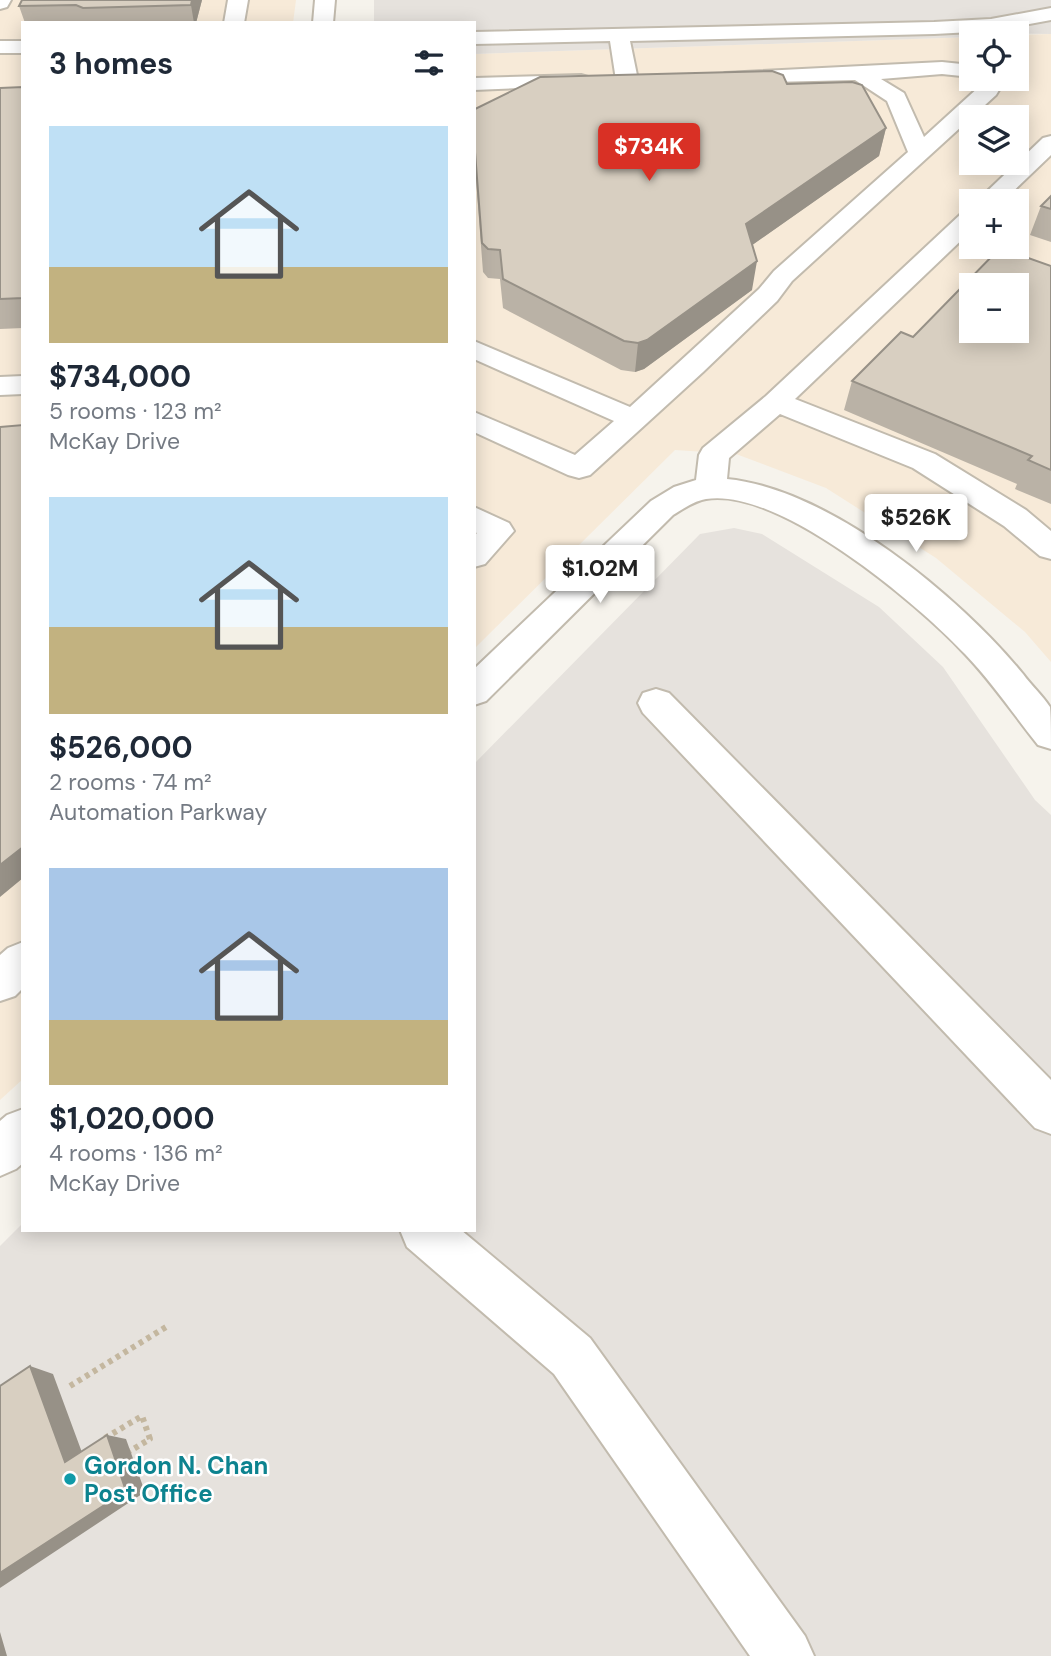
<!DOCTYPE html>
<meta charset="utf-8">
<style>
body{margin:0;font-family:"DM Sans",sans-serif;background:#f2f2f3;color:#1f2937;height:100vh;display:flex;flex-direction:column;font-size:26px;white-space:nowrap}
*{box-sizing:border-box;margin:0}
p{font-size:23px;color:#747a83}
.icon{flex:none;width:38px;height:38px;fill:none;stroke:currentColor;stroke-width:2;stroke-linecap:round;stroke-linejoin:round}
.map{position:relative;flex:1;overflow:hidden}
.sheet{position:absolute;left:21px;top:21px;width:455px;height:1211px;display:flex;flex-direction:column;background:#fff;border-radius:0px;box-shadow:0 4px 18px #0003}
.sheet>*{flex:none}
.buttons{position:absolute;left:959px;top:21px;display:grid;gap:14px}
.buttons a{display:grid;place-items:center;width:70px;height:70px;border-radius:0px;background:#fff;box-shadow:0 4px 18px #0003;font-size:35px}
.price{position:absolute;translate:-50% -60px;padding:0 16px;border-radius:7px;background:#fff;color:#222;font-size:23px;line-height:46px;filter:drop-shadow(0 2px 4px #0008)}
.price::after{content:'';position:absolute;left:50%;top:42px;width:21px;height:16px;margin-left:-10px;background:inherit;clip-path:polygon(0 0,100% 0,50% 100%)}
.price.current{background:#d93025;color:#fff}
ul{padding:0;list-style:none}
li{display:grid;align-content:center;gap:14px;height:371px;padding:0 28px}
li span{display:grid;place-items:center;height:217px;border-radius:0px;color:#555}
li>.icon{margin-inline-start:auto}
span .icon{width:126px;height:126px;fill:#fffc;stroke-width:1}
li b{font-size:30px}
h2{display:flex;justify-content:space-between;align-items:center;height:84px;padding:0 28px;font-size:30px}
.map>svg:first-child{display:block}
</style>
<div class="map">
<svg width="1051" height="1656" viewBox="0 0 1051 1656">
<rect width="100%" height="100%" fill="#f6f3ec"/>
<path fill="#f7ead8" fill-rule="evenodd" d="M0,0H296L293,23H23V1079L0,1100Z
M1051,34V662L1025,632L936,558L826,488L736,454L675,450L474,649V54L971,37V79H1017V35ZM971,117H1017V163H971ZM971,201H1017V247H971ZM971,285H1017V331H971Z"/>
<path fill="#e6e2dd" d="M374,0H1051V34L971,33V37L474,54V23H374Z
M734,528L762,534L879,607L943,667L1035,800L1051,815V1656H0V1246L23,1223V1230H474V764L700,534Z"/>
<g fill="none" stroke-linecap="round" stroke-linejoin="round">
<g stroke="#c2bbae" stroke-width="4">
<path id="minor" d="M0,0H11L7,7L0,9Z
M228,0H248L244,23H224Z
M315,0H335L333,23H313Z
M1051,8V20L991,31L934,34L630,41L638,80L634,84H620L616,80L610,41L474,44V32L934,22L991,19Z
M0,41H23V53H0Z
M942,62L971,65V77L942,74L881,79L904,93L924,137L980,86L979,79H999L1002,85L996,95L792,281L777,301L703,372L590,475L579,478L568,475L474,432V412L575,455L614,421L474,359V341L630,407L759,289L774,271L908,152L887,101L855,80L732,83L725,81L721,77L725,73Z
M581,75L588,77L592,81L588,85L474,90V78Z
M1051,136V155L1003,201H977L1043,138Z
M971,211V231L795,399L935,454L1026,510L1051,531V559L1040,556L1004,526L913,468L780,414L729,458L727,479C830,489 960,597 1023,674C1031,685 1043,696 1050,707C1051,717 1051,738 1051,749L1038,745C1014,715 992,682 965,654C917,603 779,487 706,499C694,501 683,509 673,515L486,701L474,705V669L651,501L674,487L696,480L699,455L703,448L766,396L962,213Z
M23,376V394L0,395V377Z
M474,507L509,523L514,531L485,564L474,567V536L477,533L474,532Z
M656,689L669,693L1051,1080V1134L1035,1128L643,713L638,703L643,693Z
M23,942V988L15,996L0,1001V955L8,948Z
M23,1109V1163L16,1169L0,1176V1121L7,1115Z
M400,1230H461L590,1338L805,1636L814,1656H750L554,1374L407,1247Z"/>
</g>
<path stroke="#c4b79f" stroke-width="6" stroke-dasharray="4.5 4.5" stroke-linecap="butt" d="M70,1386L166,1327
M105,1438L142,1416L150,1439L130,1451"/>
<use href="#minor" fill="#fff" fill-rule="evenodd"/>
</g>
<path fill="#bab2a6" d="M22,0H202L196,23H25L19,6Z
M787,84L886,128L879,156L752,245V290L644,369L635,372L621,370L503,308L500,279L488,278L483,272L474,153V111Z
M23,87V328L0,329V88Z
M1051,196V242L1030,235L1041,206Z
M1051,266V504L1015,489L1017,484L844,410L852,381L913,337Z"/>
<path fill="#979187" d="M192,0H202L196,23H194L191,5Z
M886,128L879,156L741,253L746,224Z
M757,261L752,290L644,369L635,372L638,343Z
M23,847V878L0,897V865Z
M30,1366L53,1374L87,1466L65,1462Z
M107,1435L126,1439L145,1492L0,1588V1573Z
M0,1632L7,1656H0Z"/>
<path fill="#d8cfc1" stroke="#979187" stroke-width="2" fill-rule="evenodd" d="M22,0H192L191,5L83,8L76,5L19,6Z
M772,71L783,75L787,84L852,82L862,85L886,128L746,224L757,261L647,340L638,343L624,341L503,279L500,250L488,249L482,243L474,139V111L475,109L540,77Z
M23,87V298L0,299V88Z
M1051,196V209L1041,206Z
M1000,248L1051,266V470L1028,460L1032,456L852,381L901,332L913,337ZM971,285H1017V331H971Z
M23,425V847L0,865V427Z
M30,1366L65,1462L107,1435L126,1491L0,1573V1386Z"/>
<circle fill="#0f9aa8" stroke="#fff" stroke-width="2.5" cx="70" cy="1479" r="7"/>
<g text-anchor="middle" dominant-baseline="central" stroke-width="5" stroke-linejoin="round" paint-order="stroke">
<g font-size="24" font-weight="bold" fill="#0d838f" stroke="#fff" text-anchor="start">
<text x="84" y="1465">Gordon N. Chan<tspan x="84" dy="28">Post Office</tspan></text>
</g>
</g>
</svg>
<div class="buttons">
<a><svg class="icon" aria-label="locate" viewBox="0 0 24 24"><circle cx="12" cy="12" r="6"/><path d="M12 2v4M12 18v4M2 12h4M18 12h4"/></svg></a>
<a><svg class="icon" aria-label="layers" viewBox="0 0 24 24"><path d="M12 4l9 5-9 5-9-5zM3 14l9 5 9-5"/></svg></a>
<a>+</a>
<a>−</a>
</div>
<b class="price current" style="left:649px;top:183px">$734K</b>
<b class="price" style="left:916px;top:554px">$526K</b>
<b class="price" style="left:600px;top:605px">$1.02M</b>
<section class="sheet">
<h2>3 homes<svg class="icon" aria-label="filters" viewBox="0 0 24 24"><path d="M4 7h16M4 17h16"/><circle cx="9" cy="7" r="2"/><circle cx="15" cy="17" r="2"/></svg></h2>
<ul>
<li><span style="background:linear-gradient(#bfe0f5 65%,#c2b280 0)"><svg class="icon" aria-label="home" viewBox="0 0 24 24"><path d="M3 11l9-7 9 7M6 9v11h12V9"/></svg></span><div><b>$734,000</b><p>5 rooms · 123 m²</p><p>McKay Drive</p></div></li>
<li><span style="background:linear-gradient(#bfe0f5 60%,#c2b280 0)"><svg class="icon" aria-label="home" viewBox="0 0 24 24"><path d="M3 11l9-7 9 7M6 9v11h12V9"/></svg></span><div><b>$526,000</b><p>2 rooms · 74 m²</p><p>Automation Parkway</p></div></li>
<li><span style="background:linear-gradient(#a9c7e8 70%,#c2b280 0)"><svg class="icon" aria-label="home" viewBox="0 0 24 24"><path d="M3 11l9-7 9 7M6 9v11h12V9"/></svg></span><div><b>$1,020,000</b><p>4 rooms · 136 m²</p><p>McKay Drive</p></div></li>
</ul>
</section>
</div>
